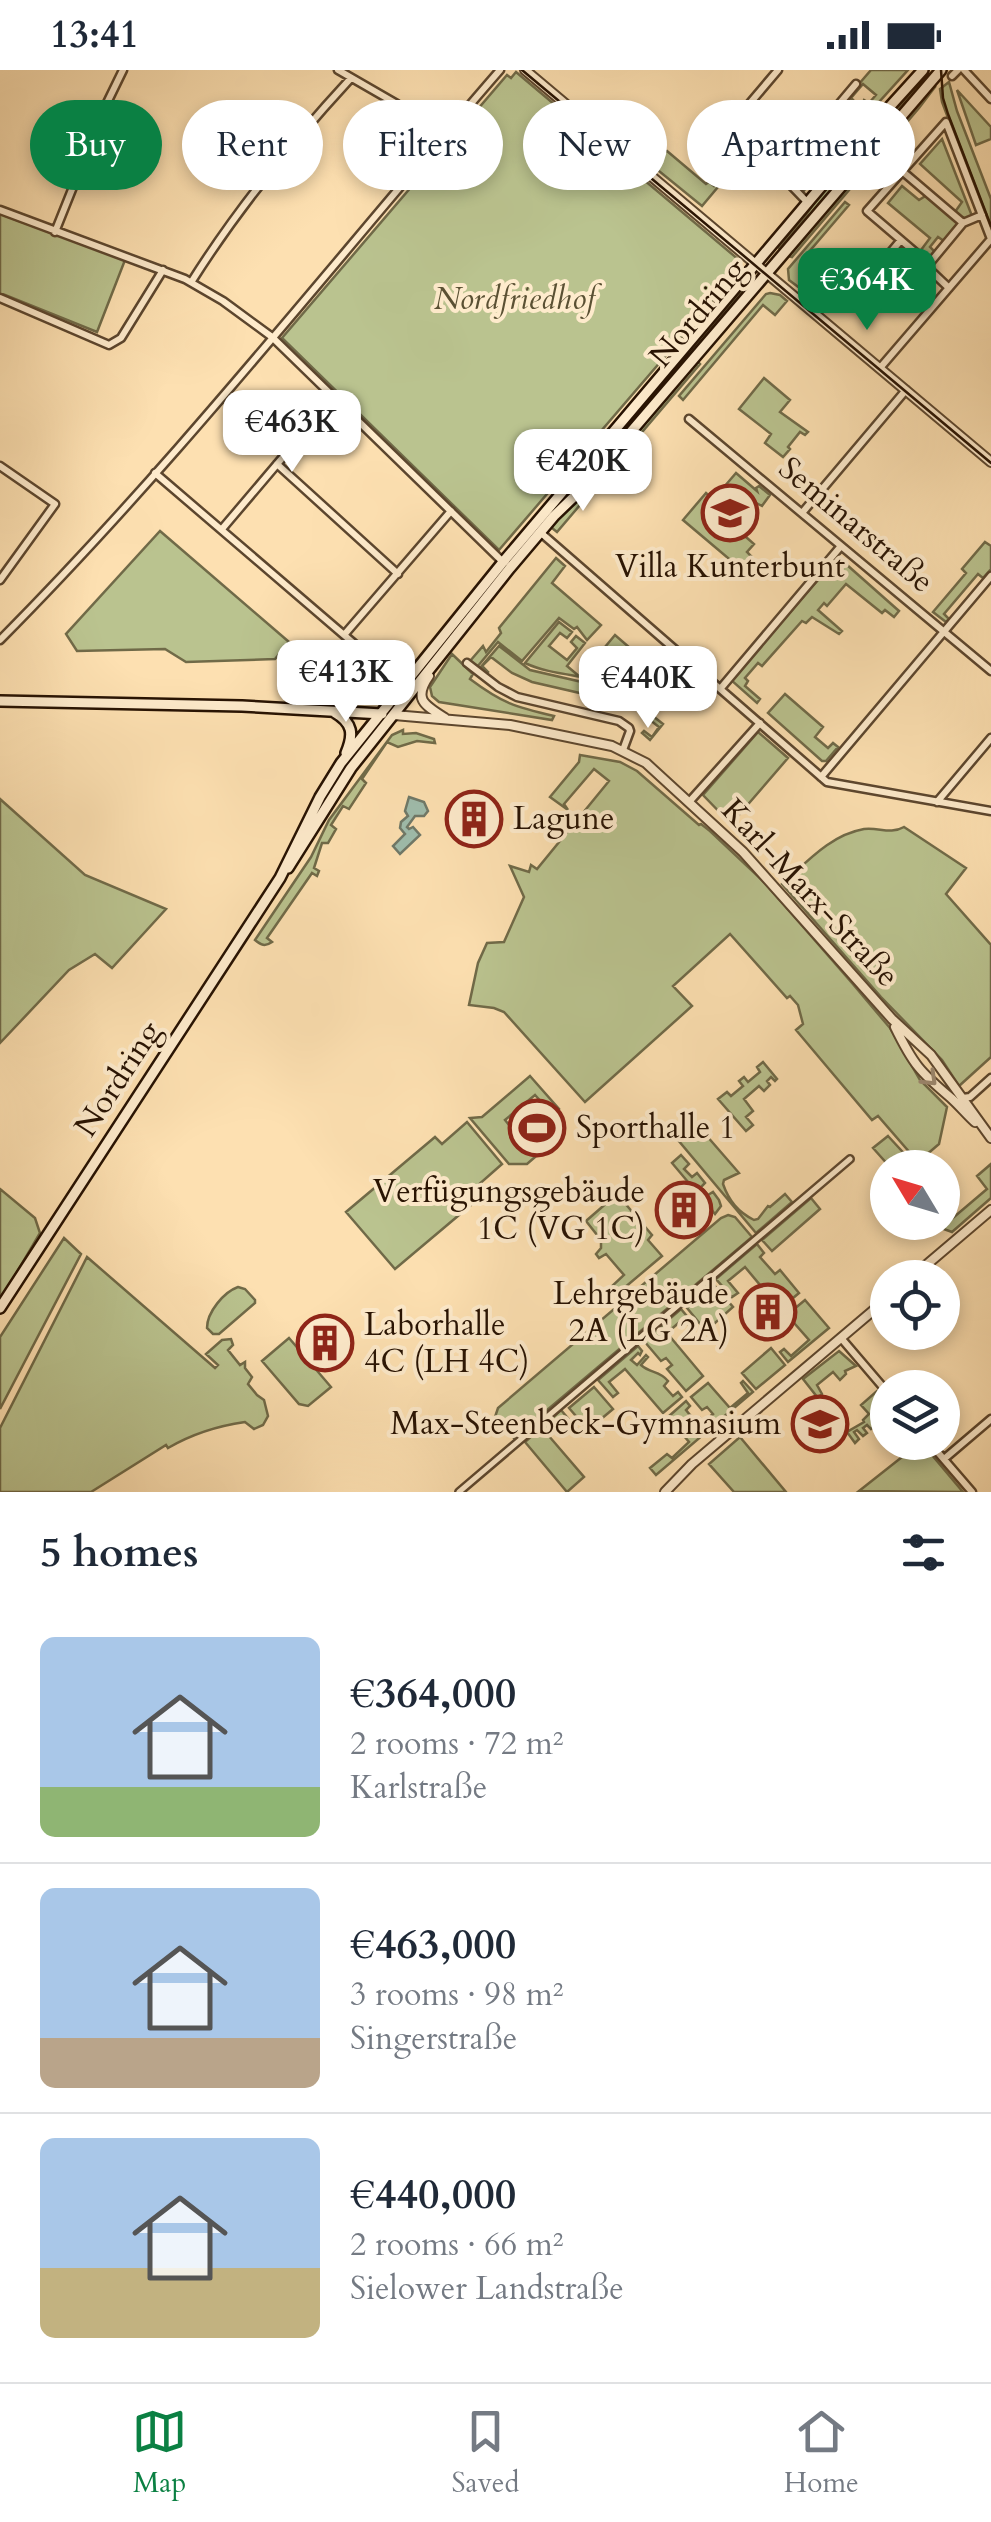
<!DOCTYPE html>
<meta charset="utf-8">
<style>
body{margin:0;font-family:Cardo,serif;background:#f6f6f7;color:#1f2937;height:100vh;display:flex;flex-direction:column;font-size:38px;white-space:nowrap}
*{box-sizing:border-box;margin:0}
p{font-size:32px;color:#747a83}
.icon{flex:none;width:55px;height:55px;fill:none;stroke:currentColor;stroke-width:2;stroke-linecap:round;stroke-linejoin:round}
.map{position:relative;height:1422px;overflow:hidden}
.side{display:flex;flex-direction:column;background:#fff;flex:1}
.side>*{flex:none}
.hud{position:absolute;left:30px;top:30px;width:932px;height:90px;display:flex;gap:20px}
.needle{width:65px;rotate:308deg}
.controls{position:absolute;left:870px;top:1080px;display:grid;gap:20px}
.controls a{display:grid;place-items:center;width:90px;height:90px;border-radius:50%;background:#fff;box-shadow:0 5px 15px #0003;font-size:50px}
.price{position:absolute;translate:-50% -85px;padding:0 22px;border-radius:20px;background:#fff;color:#222;font-size:32px;line-height:65px;filter:drop-shadow(0 2px 5px #0008)}
.price::after{content:'';position:absolute;left:50%;top:60px;width:30px;height:22px;margin-left:-15px;background:inherit;clip-path:polygon(0 0,100% 0,50% 100%)}
.price.current{background:#0b8043;color:#fff}
ul{padding:0;list-style:none}
li{display:flex;align-items:center;gap:30px;height:250px;padding:0 40px}
li+li{border-top:2px solid #e0e1e3}
li span{display:grid;place-items:center;flex:none;width:280px;height:200px;border-radius:15px;color:#555}
li>.icon{margin-inline-start:auto}
span .icon{width:120px;height:120px;fill:#fffc;stroke-width:1}
li b{font-size:42px}
h2{display:flex;justify-content:space-between;align-items:center;height:120px;padding:0 40px;font-size:42px}
.tag{padding:0 35px;border-radius:45px;background:#fff;box-shadow:0 5px 15px #0003;font-size:35px;line-height:90px}
.tag.current{background:#0b8043;color:#fff}
.status{display:flex;justify-content:space-between;align-items:center;height:70px;padding:0 50px;background:#fff;direction:ltr}
.status svg{height:28px;fill:currentColor}
.dock{display:flex;justify-content:space-around;align-items:center;height:140px;border-top:2px solid #e0e1e3;background:#fff;font-size:28px;color:#747a83}
.dock a{display:grid;justify-items:center;gap:5px}
.dock .current{color:#0b8043}
.map>svg:first-child{display:block}
</style>
<div class="status"><b>13:41</b><svg viewBox="0 0 49 12"><path d="M0 12V9h3v3zM5 12V6h3v6zM10 12V3h3v9zM15 12V0h3v12zM26 1h20v11H26zM47 4h2v5h-2z"/></svg></div>
<div class="map">
<svg width="991" height="1422" viewBox="0 0 991 1422">
<rect width="100%" height="100%" fill="#fde0b1"/>
<filter id="stains"><feTurbulence type="fractalNoise" baseFrequency=".002" numOctaves="4"/><feColorMatrix values="0 0 0 0 .2 0 0 0 0 .09 0 0 0 0 .02 0 0 0 .5 -.17"/></filter>
<radialGradient id="worn" r=".72"><stop offset=".6" stop-color="#630" stop-opacity="0"/><stop offset="1" stop-color="#630" stop-opacity=".3"/></radialGradient>
<path fill="#bac38f" stroke="#706a48" stroke-width="2.5" d="M871,0H908L869,43C864,39 861,36 864,30L869,33L876,25L863,14L851,28L854,31L846,29Z
M516,2L739,190L738,200L734,206L499,480L282,268L507,5L511,8Z
M920,8L922,10L781,180L779,178L806,145L820,124Z
M949,12L957,41L991,129V162L942,32L940,19Z
M933,16L935,17L919,38L792,187L788,186Z
M957,20L991,57V69L976,75Z
M857,42L864,48L802,123L795,116L797,110L802,113L855,50L850,45Z
M942,69L972,146L964,149L955,142L962,132L920,94Z
M667,81L706,114L709,112L714,116L726,103L728,105L702,136L654,97L661,84Z
M902,116L919,130L927,125L959,152L944,171L938,167L930,177L935,182L930,188L921,180L930,168L888,133Z
M845,132L849,135L802,190L813,201L817,196L822,201L805,222L789,210L788,199Z
M0,144L125,190L97,262L0,223Z
M901,177L910,182L895,202L903,209L900,231L883,218L877,224L870,219L863,227H859V223L880,199L888,204L903,186L898,181Z
M743,214L746,216C725,240 707,264 688,289C638,352 583,412 529,471L526,469Z
M770,223L780,225L787,231L775,245L763,235L683,330L679,326L766,224Z
M697,291L700,294L557,462L552,458L553,453Z
M764,308L790,330L780,342L808,362L805,365L800,362L788,377L790,379L783,387L765,373L771,364L739,339Z
M736,403L757,421L756,418L759,416L770,425L762,436L743,426L737,428L730,434L718,424Z
M706,423L726,440L724,444L747,464L746,467L754,474L747,482L751,486L741,499L683,450Z
M160,461L289,572L275,589L186,592L165,579L77,581L66,564Z
M985,472L991,476V499L983,508L978,504L944,544L949,549L946,552L933,542L966,503L962,499Z
M838,487L899,541L894,547L885,540L882,543L846,514L827,536L824,533L818,540L842,561L839,564L812,547L806,553L802,551L762,596L758,593L745,608L748,611L745,616L760,629L757,633L731,610Z
M556,488L565,496L552,513L601,555L587,570L577,557L574,559L559,548L522,591L498,572L477,597L470,591L483,576L486,582L501,563L499,558Z
M559,552L572,562L567,568L560,563L549,576L567,590L577,578L571,572L576,566L585,573L567,596L580,607L615,565L653,598L647,605L641,604L623,588L613,599L638,622L672,584L674,586L653,611L649,612L650,614L638,629C606,602 561,610 525,593Z
M499,576L530,600L621,621L663,654L650,670L642,663L644,661L652,667L659,657L636,639L623,633L532,612L512,603L491,587L482,596L488,602L486,604L480,598Z
M452,584L473,604L470,609C502,633 515,637 554,646L552,650L439,632L432,626L430,617Z
M785,624L823,657L815,667L828,678L833,673L838,677L826,691H822L768,643Z
M403,660V664L416,663L434,669L435,673L417,671L398,677L387,672L362,709L366,713L349,739L343,736L331,755L336,759L328,773H322L314,798L319,801L317,806L312,803L267,868L272,872C265,877 261,875 255,870L311,787L329,750L392,665Z
M758,662L788,688L731,754L703,725Z
M580,685L620,692L637,701L699,755L701,754L710,761L765,813L852,913L890,958L920,1010L947,1037L939,1074L918,1092L878,1046L872,1050L796,960L803,954L798,935L790,926L787,928L730,864L673,916L692,936L585,1032L504,942L494,938L469,935L478,893L487,873L504,872L524,827L510,796L529,802L531,795L537,799L609,711L594,699L564,734L568,740L550,727L579,692Z
M0,729L85,805L166,839L112,898L95,884L69,900L0,973Z
M904,757L966,798L946,824L991,875V987L959,1016L942,990L881,927L782,814C807,792 830,765 864,759C879,757 890,765 904,757Z
M763,992L777,1009L775,1011L771,1007L767,1011L770,1015L764,1021L759,1016L744,1029L753,1041L746,1047L753,1055L746,1061L718,1029L727,1022L731,1026L743,1016L739,1011L744,1007L748,1012L760,1002L757,997Z
M530,1006L559,1039L553,1045L535,1025L505,1050L535,1087L527,1094H509L470,1048L482,1047Z
M693,1050L739,1103L724,1110L723,1114C729,1131 738,1142 754,1150L758,1149L768,1136L770,1137L785,1124L792,1132L756,1163L678,1070V1064Z
M467,1052L502,1094L477,1116L484,1124L395,1199L346,1142L435,1067L442,1074Z
M888,1066L912,1092L905,1097H890L873,1078Z
M681,1085L689,1094L684,1099L692,1107L697,1103L705,1113L701,1117L708,1125L713,1122L719,1130L721,1136L715,1144L672,1093Z
M991,1094V1128L952,1162L941,1158L987,1119L977,1106Z
M0,1119L35,1148L40,1163L0,1231Z
M617,1124L652,1165L648,1170L662,1186L617,1224L611,1217L624,1205L606,1184L599,1188L596,1184L601,1178V1170L586,1151Z
M811,1128L820,1139L772,1181L762,1170Z
M728,1145L735,1147L752,1167L514,1368L495,1347L498,1338L721,1148Z
M64,1168L81,1184L0,1339V1267Z
M757,1174L764,1183L760,1187L775,1204L780,1200L799,1223L780,1239L745,1197L728,1211L738,1223L732,1227L716,1209Z
M87,1187L215,1298L218,1295L206,1284L222,1270L231,1269L233,1275L228,1280L240,1295L245,1292V1298L252,1307L248,1314L257,1325L264,1330L268,1346L263,1355L254,1359L245,1352C217,1356 192,1364 168,1378L166,1375L91,1422H0V1358Z
M714,1215L733,1237L706,1261L687,1238Z
M238,1217L245,1219L255,1230V1233L219,1264H213L207,1258C207,1242 224,1222 238,1217Z
M805,1230L829,1258L788,1292L780,1282L784,1279L791,1286L809,1270L787,1245Z
M681,1239L696,1257L693,1260L683,1249L667,1263L703,1306L686,1321L667,1299L672,1295L666,1288L661,1291L644,1271Z
M289,1268L331,1317L308,1336L299,1334L262,1291Z
M638,1276L642,1281L640,1285L638,1283L631,1290L637,1295L646,1285L648,1287L641,1295C651,1304 659,1300 668,1311L664,1316L673,1326L678,1322L682,1327L663,1343L625,1299L609,1312L618,1323L613,1327L598,1310Z
M771,1278L785,1295L756,1319L742,1303Z
M839,1281L856,1296L845,1301L846,1304L840,1310L833,1302L817,1315L822,1324L818,1328L803,1309Z
M743,1311L753,1322L714,1355L708,1348L713,1344L707,1337L702,1340L691,1327L708,1313L730,1338L748,1323L741,1313Z
M594,1317L613,1339L588,1360L569,1338Z
M877,1321L887,1333V1345L879,1352L875,1348L872,1351L875,1356L871,1359L867,1355L863,1358L867,1363L863,1366L857,1360L854,1362L859,1369L855,1373L847,1362L864,1352L863,1350L869,1344L861,1335Z
M686,1331L690,1336L686,1340L695,1351L700,1348L710,1359L656,1405L650,1398L667,1384L672,1388L689,1372L668,1347Z
M561,1340L577,1359L574,1362L564,1351L548,1365L584,1407L567,1422L525,1372Z
M740,1367L786,1422H734L709,1394Z
M921,1372L963,1422L859,1421Z"/>
<path fill="#9fbdad" stroke="#6f7969" stroke-width="2.5" d="M409,727L424,732L428,741L424,746H415L407,757L409,759L413,757L420,765L400,784L393,776L405,764L400,758L401,752L408,746L405,741Z"/>
<g fill="none" stroke-linecap="round" stroke-linejoin="round">
<g stroke="#5c462e" stroke-width="10">
<path id="pedestrian" d="M459,1422L850,1089"/>
</g>
<g stroke="#5c462e" stroke-width="11">
<path id="minor" d="M338,0L397,34L442,69
M778,0L728,59L780,104L808,133
M964,0L991,29
M952,6L958,0
M902,101L963,153L929,194
M780,104L856,14
M0,140L185,209L223,231L272,267L503,492
M963,153L982,145
M55,162L105,37L123,0
M192,211C238,138 292,72 351,8
M0,228L109,275L121,268L163,200
M869,241L853,227L901,170
M880,298L991,169L946,52L867,141L929,194L930,200L949,218
M689,349L991,601
M277,394L398,504
M0,396L55,434L0,510
M155,403L386,601
M802,443L906,320
M222,459L334,327
M540,462L827,712L991,741
M344,565L451,441
M0,570C178,391 334,191 500,0
M467,593L498,617L517,627L619,651L629,658L630,661L623,680
M721,618L841,476
M821,707L991,506
M690,731L760,653
M937,732L991,668
M963,1028L970,1027L991,1008
M841,1268L888,1323
M929,1372L972,1422
M944,1389L991,1349"/>
</g>
<g stroke="#5c462e" stroke-width="12">
<path id="tertiary" d="M525,0L991,392
M429,606C413,629 424,635 445,648
M394,645L510,655L612,676L646,693L743,782L892,949L931,985L991,1068
M895,957C913,994 920,1002 951,1028C960,1036 967,1045 975,1052
M911,1208L991,1140
M665,1422L692,1394L888,1228"/>
</g>
<g stroke="#271202" stroke-width="14">
<path id="secondary" d="M0,631L242,636L382,644
M334,642C353,653 354,664 346,683
M288,798L351,698L510,498L554,446L582,419L941,0
M0,1238L280,808L320,727L341,693L503,492L875,53L923,0"/>
</g>
<use href="#pedestrian" stroke="#feebcc" stroke-width="5"/>
<use href="#minor" stroke="#feebcc" stroke-width="6"/>
<use href="#tertiary" stroke="#feebcc" stroke-width="8"/>
<use href="#secondary" stroke="#feebcc" stroke-width="9"/>
<path stroke="#271202" stroke-width="2.5" d="M522,0L991,393
M941,0L943,28L948,44L991,156"/>
</g>
<defs><path id="oneway-chevron" d="M-2-3.5L2.5 0L-2 3.5" fill="none" stroke-width="1.6" stroke-linecap="round" stroke-linejoin="round" transform="scale(2.5)"/></defs>
<use stroke="#9d8971" href="#oneway-chevron" transform="translate(930 1009) rotate(44)"/>
<defs>
<g id="school-ring" transform="scale(2.875)"><circle r="9.5" fill="#feebcc" stroke="#8f2418" stroke-width="1.5"/><path d="M0-5L7-2L0 1L-7-2ZM-4 1L0 2.5L4 1V4Q0 6-4 4Z" fill="#8f2418"/></g>
<g id="building-ring" transform="scale(2.875)"><circle r="9.5" fill="#feebcc" stroke="#8f2418" stroke-width="1.5"/><path d="M-4-6H4V6H1V3H-1V6H-4ZM-2.5-4.3h1.7v1.8h-1.7ZM.8-4.3h1.7v1.8H.8ZM-2.5-1h1.7V.8h-1.7ZM.8-1h1.7V.8H.8Z" fill="#8f2418"/></g>
<g id="stadium-ring" transform="scale(2.875)"><circle r="9.5" fill="#feebcc" stroke="#8f2418" stroke-width="1.5"/><path d="M0-5a6.5 5 0 1 0 0 10a6.5 5 0 1 0 0-10ZM-3.5-1.8h7v3.6h-7Z" fill="#8f2418"/></g>
</defs>
<g fill-rule="evenodd">
<use href="#school-ring" x="730" y="443"/>
<use href="#building-ring" x="474" y="749"/>
<use href="#stadium-ring" x="537" y="1058"/>
<use href="#building-ring" x="684" y="1140"/>
<use href="#building-ring" x="768" y="1242"/>
<use href="#building-ring" x="325" y="1273"/>
<use href="#school-ring" x="820" y="1354"/>
</g>
<g text-anchor="middle" dominant-baseline="central" stroke-width="8" stroke-linejoin="round" paint-order="stroke">
<g font-size="32" font-style="italic" fill="#5a5033" stroke="#feebcc">
<text x="515" y="229">Nordfriedhof</text>
</g>
<g font-size="32" fill="#271202" stroke="#feebcc">
<text transform="translate(698 243) rotate(-50)">Nordring</text>
<text transform="translate(856 455) rotate(40)">Seminarstraße</text>
<text transform="translate(810 823) rotate(47)">Karl-Marx-Straße</text>
<text transform="translate(118 1009) rotate(-57)">Nordring</text>
</g>
<g font-size="32" fill="#271202" stroke="#feebcc" text-anchor="start">
<text x="730" y="497" text-anchor="middle">Villa Kunterbunt</text>
<text x="513" y="749">Lagune</text>
<text x="576" y="1058">Sporthalle 1</text>
<text x="645" y="1122" text-anchor="end">Verfügungsgebäude<tspan x="645" dy="37">1C (VG 1C)</tspan></text>
<text x="729" y="1224" text-anchor="end">Lehrgebäude<tspan x="729" dy="37">2A (LG 2A)</tspan></text>
<text x="364" y="1255">Laborhalle<tspan x="364" dy="37">4C (LH 4C)</tspan></text>
<text x="781" y="1354" text-anchor="end">Max-Steenbeck-Gymnasium</text>
</g>
</g>
<rect width="100%" height="100%" filter="url(#stains)"/>
<rect width="100%" height="100%" fill="url(#worn)"/>
</svg>
<div class="controls">
<a><svg class="needle" viewBox="-14 -14 28 28"><path d="M0-13l5 13h-10z" fill="#e53935"/><path d="M0 13l5-13h-10z" fill="#747a83"/></svg></a>
<a><svg class="icon" aria-label="locate" viewBox="0 0 24 24"><circle cx="12" cy="12" r="6"/><path d="M12 2v4M12 18v4M2 12h4M18 12h4"/></svg></a>
<a><svg class="icon" aria-label="layers" viewBox="0 0 24 24"><path d="M12 4l9 5-9 5-9-5zM3 14l9 5 9-5"/></svg></a>
</div>
<b class="price current" style="left:867px;top:263px">€364K</b>
<b class="price" style="left:292px;top:405px">€463K</b>
<b class="price" style="left:583px;top:444px">€420K</b>
<b class="price" style="left:346px;top:655px">€413K</b>
<b class="price" style="left:648px;top:661px">€440K</b>
<div class="hud">
<a class="tag current">Buy</a>
<a class="tag">Rent</a>
<a class="tag">Filters</a>
<a class="tag">New</a>
<a class="tag">Apartment</a>
</div>
</div>
<section class="side">
<h2>5 homes<svg class="icon" aria-label="filters" viewBox="0 0 24 24"><path d="M4 7h16M4 17h16"/><circle cx="9" cy="7" r="2"/><circle cx="15" cy="17" r="2"/></svg></h2>
<ul>
<li><span style="background:linear-gradient(#a9c7e8 75%,#8fb573 0)"><svg class="icon" aria-label="home" viewBox="0 0 24 24"><path d="M3 11l9-7 9 7M6 9v11h12V9"/></svg></span><div><b>€364,000</b><p>2 rooms · 72 m²</p><p>Karlstraße</p></div></li>
<li><span style="background:linear-gradient(#a9c7e8 75%,#b9a48a 0)"><svg class="icon" aria-label="home" viewBox="0 0 24 24"><path d="M3 11l9-7 9 7M6 9v11h12V9"/></svg></span><div><b>€463,000</b><p>3 rooms · 98 m²</p><p>Singerstraße</p></div></li>
<li><span style="background:linear-gradient(#a9c7e8 65%,#c2b280 0)"><svg class="icon" aria-label="home" viewBox="0 0 24 24"><path d="M3 11l9-7 9 7M6 9v11h12V9"/></svg></span><div><b>€440,000</b><p>2 rooms · 66 m²</p><p>Sielower Landstraße</p></div></li>
</ul>
</section>
<nav class="dock">
<a class="current"><svg class="icon" aria-label="map" viewBox="0 0 24 24"><path d="M3 6l6-2 6 2 6-2v14l-6 2-6-2-6 2zM9 4v14M15 6v14"/></svg>Map</a>
<a><svg class="icon" aria-label="saved" viewBox="0 0 24 24"><path d="M7 4h10v16l-5-4-5 4z"/></svg>Saved</a>
<a><svg class="icon" aria-label="home" viewBox="0 0 24 24"><path d="M3 11l9-7 9 7M6 9v11h12V9"/></svg>Home</a>
</nav>
